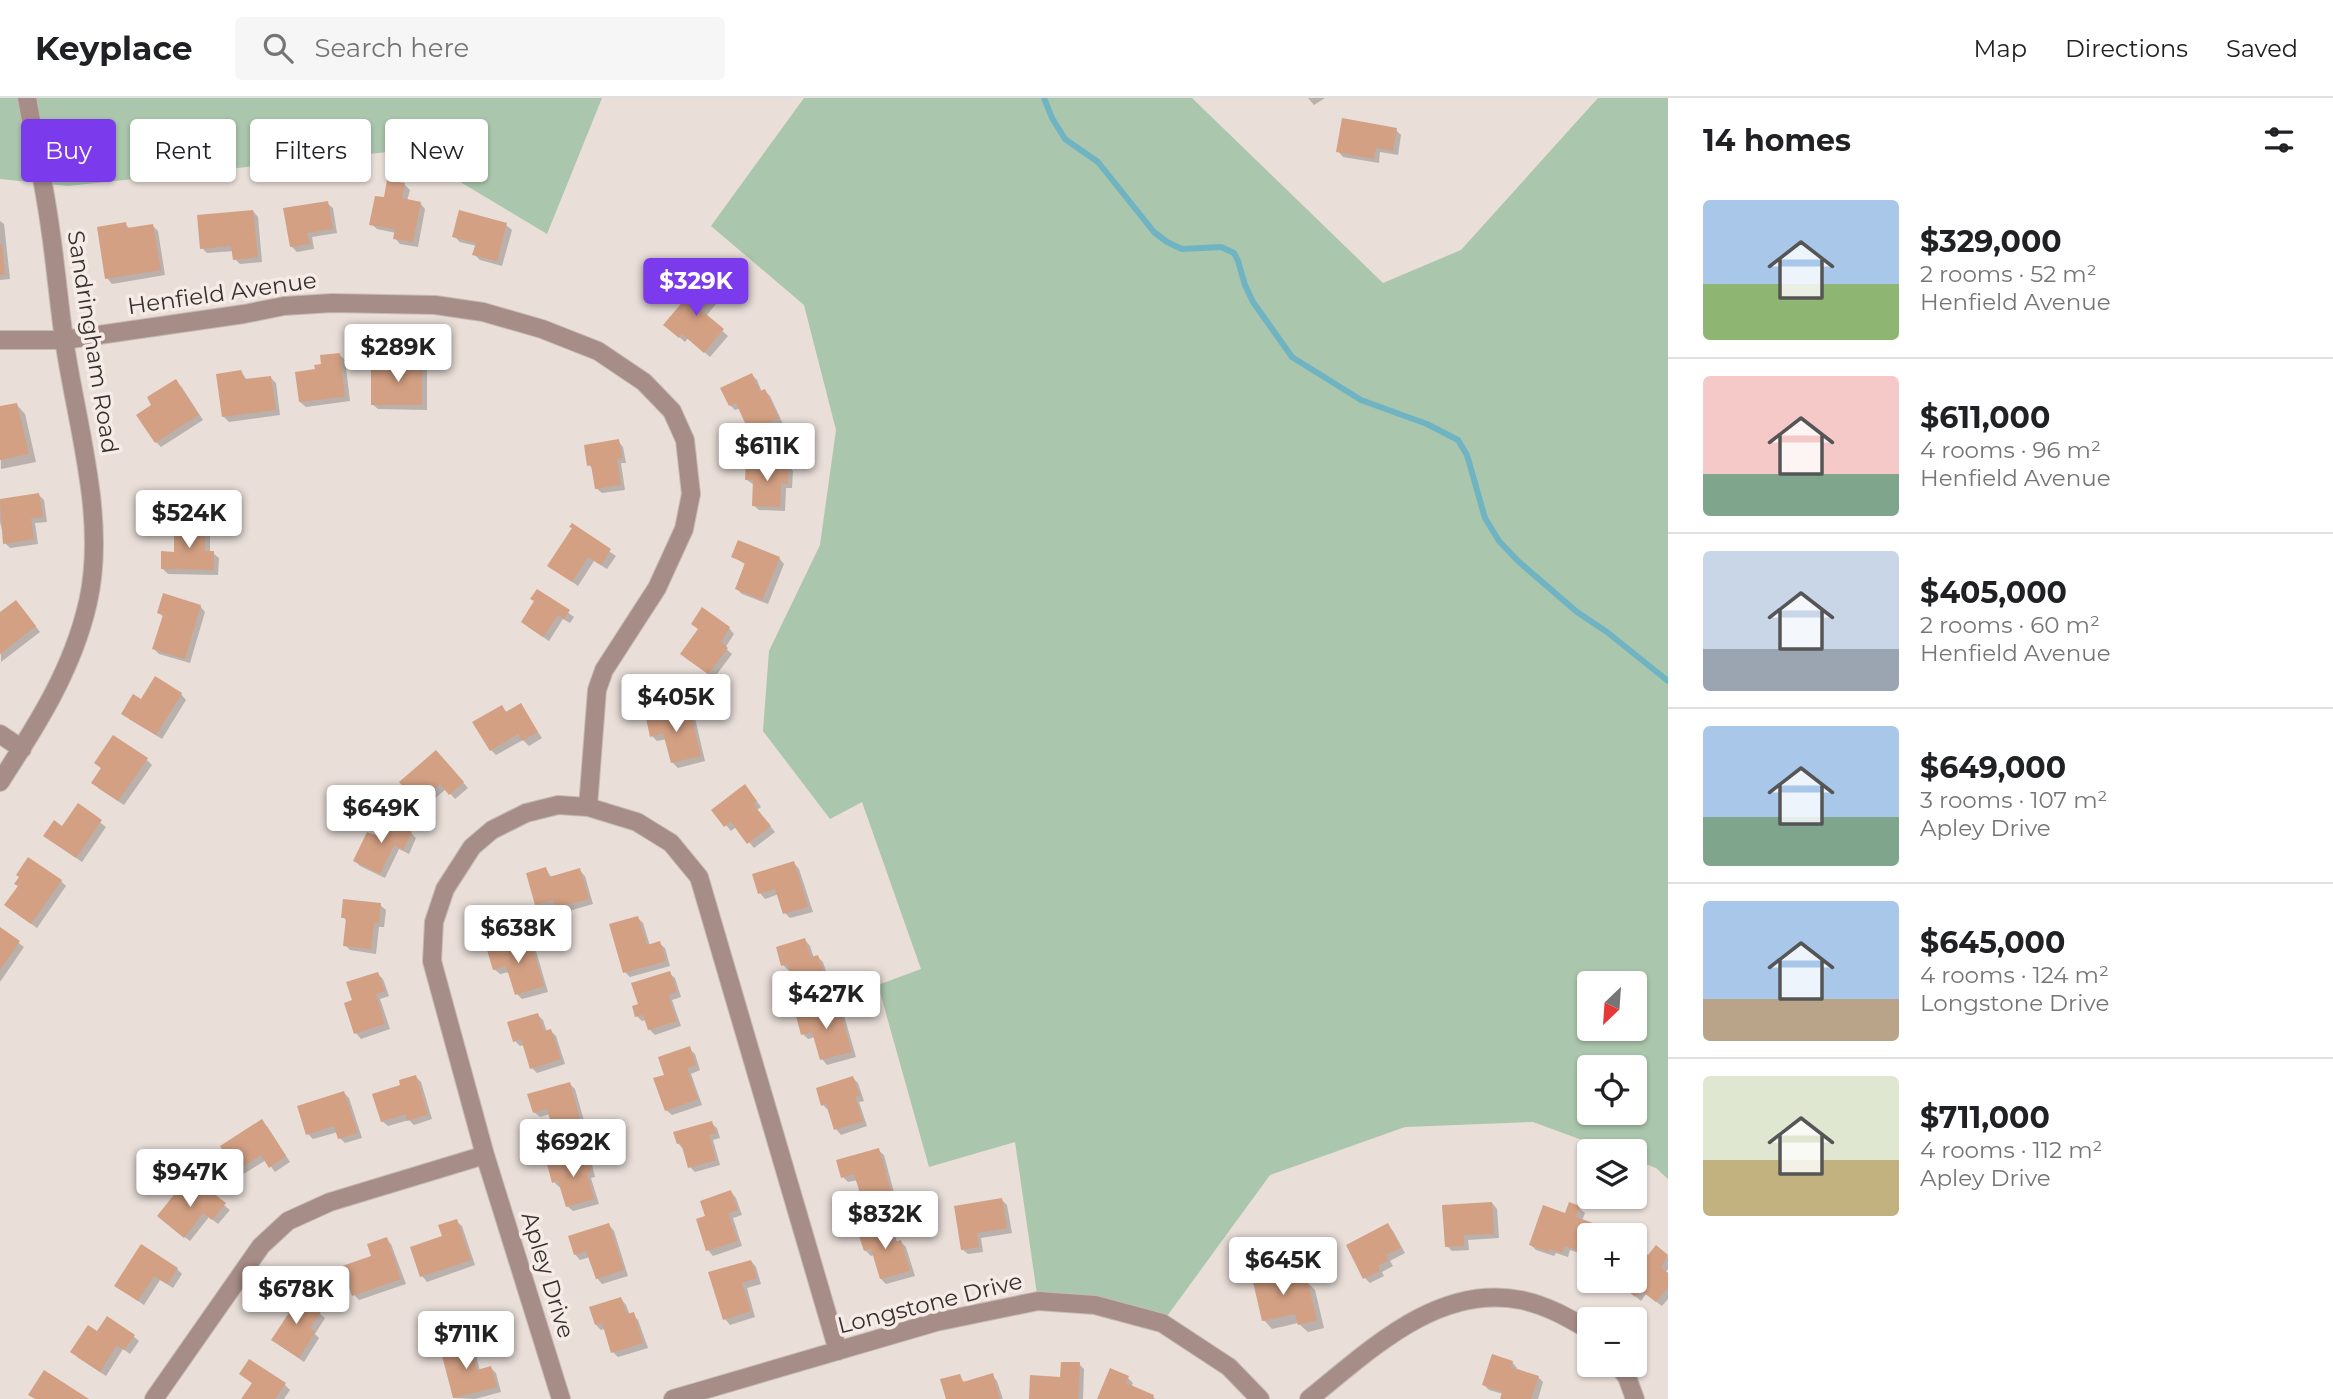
<!DOCTYPE html>
<meta charset="utf-8">
<style>
body{margin:0;font-family:Montserrat,sans-serif;background:#f6f6f6;color:#202124;height:100vh;display:flex;flex-direction:column;font-size:26px;white-space:nowrap}
*{box-sizing:border-box;margin:0}
p{font-size:23px;color:#757577}
.icon{flex:none;width:38px;height:38px;fill:none;stroke:currentColor;stroke-width:2;stroke-linecap:round;stroke-linejoin:round}
.map{position:relative;flex:1;overflow:hidden}
.side{display:flex;flex-direction:column;background:#fff;width:665px}
.side>*{flex:none}
.banner{position:absolute;left:21px;top:21px;width:665px;height:63px;display:flex;gap:14px}
.needle{width:46px;rotate:205deg}
.fabs{position:absolute;left:1577px;top:873px;display:grid;gap:14px}
.fabs a{display:grid;place-items:center;width:70px;height:70px;border-radius:7px;background:#fff;box-shadow:0 2px 5px #0004;font-size:35px}
.price{position:absolute;translate:-50% -60px;padding:0 16px;border-radius:7px;background:#fff;color:#222;font-size:23px;line-height:46px;filter:drop-shadow(0 2px 4px #0008)}
.price::after{content:'';position:absolute;left:50%;top:42px;width:21px;height:16px;margin-left:-10px;background:inherit;clip-path:polygon(0 0,100% 0,50% 100%)}
.price.current{background:#7c3aed;color:#fff}
ul{padding:0;list-style:none}
li{display:flex;align-items:center;gap:21px;height:175px;padding:0 35px}
li+li{border-top:2px solid #e0e0e0}
li span{display:grid;place-items:center;flex:none;width:196px;height:140px;border-radius:7px;color:#555}
li>.icon{margin-inline-start:auto}
span .icon{width:84px;height:84px;fill:#fffc;stroke-width:1}
li b{font-size:30px}
h2{display:flex;justify-content:space-between;align-items:center;height:84px;padding:0 35px;font-size:30px}
.pill{padding:0 24px;border-radius:7px;background:#fff;box-shadow:0 2px 5px #0004;font-size:24px;line-height:63px}
.pill.current{background:#7c3aed;color:#fff}
header{display:flex;align-items:center;gap:42px;box-sizing:border-box;height:98px;padding:0 35px;background:#fff;border-bottom:2px solid #e0e0e0}
header strong{font-size:33px}
nav{display:flex;gap:38px;margin-inline-start:auto;font-size:24px}
.search{width:490px;height:63px;background:#f6f6f6;display:flex;align-items:center;gap:18px;box-sizing:border-box;padding:0 24px;border-radius:7px;color:#757577;font-size:26px}
main{display:flex;flex:1;min-height:0}
.map>svg:first-child{display:block}
</style>
<header>
<strong>Keyplace</strong>
<div class="search"><svg class="icon" aria-label="search" viewBox="0 0 24 24"><circle cx="10" cy="10" r="6"/><path d="M15 15l6 6"/></svg>Search here</div>
<nav><a>Map</a><a>Directions</a><a>Saved</a></nav>
</header>
<main>
<div class="map">
<svg width="1668" height="1301" viewBox="0 0 1668 1301">
<rect width="100%" height="100%" fill="#e9ded8"/>
<path fill="#aac6ac" fill-rule="evenodd" d="M0,0H602L547,136L407,52L68,88L0,81Z
M804,0H1192L1383,185L1461,152L1598,0H1668V1081L1656,1070L1635,1062L1634,1054L1612,1053L1533,1024L1405,1029L1270,1077L1162,1225L1038,1203L1015,1044L929,1069L878,887L921,871L862,704L830,721L763,633L769,553L820,447L836,332L804,207L711,128ZM1589,886H1634V931H1589ZM1589,970H1634V1015H1589Z"/>
<path fill="#0003" d="M1308,0H1325L1314,7Z
M1396,32L1401,37L1398,57L1380,54L1379,65L1343,59L1338,53Z
M404,86L410,92L407,103L420,105L425,111L418,149L400,146L395,140L396,135L377,131L371,126L385,101Z
M327,105L333,110L337,135L312,139L314,151L297,154L291,148Z
M253,113L258,119L262,164L240,166L235,161L234,153L207,155L202,150Z
M0,123L4,126L10,181L0,182Z
M125,126L130,131L153,128L158,133L165,177L112,186L107,180Z
M506,127L512,132L502,168L480,162L474,156L477,148L460,144L454,138Z
M703,183L721,200L706,218L728,238L710,259L688,240L685,244L671,232Z
M339,256L345,262L350,303L306,309L300,304L317,273Z
M422,262L427,267V312L378,311L372,306L395,274L402,269Z
M241,274L247,282L270,279L276,285L280,317L229,324L224,319Z
M752,277L757,282L762,294L765,293L770,298L783,326L756,338L751,333L741,310L735,312L730,307Z
M181,288L203,322L161,349L156,344Z
M17,307L25,316L36,364L1,371L0,310Z
M618,343L623,349L626,365H621L625,392L602,395L596,390L593,371L589,367Z
M788,367L793,373L792,390H786L785,413L759,412L753,407L754,387L747,382Z
M39,397L44,402L47,424L35,425L38,446L10,450L5,445L0,424V402Z
M204,428L210,434V455H213L219,460L218,477L168,476L163,471L175,455Z
M572,428L616,458L607,471L594,463L578,488L550,468L574,431Z
M733,458L779,460L784,466L768,506L742,496L737,491L746,467Z
M538,493L574,519L570,525L563,521L549,543L528,529Z
M200,508L205,514L190,565L159,556L154,551L164,519L159,515Z
M21,509L40,534L1,564L0,517Z
M729,530L734,536L725,550L732,556L714,580L687,561Z
M181,596L186,602L162,641L129,621Z
M521,608L542,640L529,648L523,642L496,657L491,652L501,609L507,614Z
M688,611L694,616L705,663L678,670L672,664L667,641L657,643L652,638Z
M441,659L468,690L455,701L446,691L424,710L419,705Z
M147,662L152,667L124,707L98,690Z
M750,694L761,709L757,712L775,734L754,750L736,729L731,733L714,712Z
M78,708L106,729L82,764L45,738L63,730Z
M411,735L416,740L409,756L399,751L385,780L360,768L355,763Z
M794,765L799,771L813,814L790,820L785,815L779,796L765,801L760,795Z
M546,771L552,780L579,772L585,778L593,806L562,815L556,808L542,812L537,807L528,776Z
M61,783L66,788L37,830L12,812L20,788Z
M380,807L386,812L384,829H379L376,856L350,852L345,847L347,823L343,819Z
M638,820L643,825L650,848L659,845L665,850L670,868L630,879L625,874Z
M0,831L24,849L0,884Z
M528,841L534,846L548,894L522,901L517,896L510,874L500,876L494,871Z
M805,842L810,848L814,860L818,859L823,864L832,891L803,900L798,894L791,871L788,872L783,867Z
M669,875L675,880L681,899L672,902L681,928L655,937L649,931L646,922L642,923L637,918L640,907Z
M378,876L383,881L389,898L380,901L390,931L361,941L356,935L354,903Z
M838,908L843,914L856,959L827,967L822,961L815,939L808,941L803,936Z
M538,917L543,922L547,934L551,933L556,938L565,966L537,975L532,970L524,947L520,948L515,943Z
M689,950L695,956L700,972L691,976L702,1007L672,1017L666,1012V978Z
M416,979L421,984L432,1021L414,1027L409,1022L388,1028L382,1023L402,989Z
M853,980L858,985L864,1003L859,1004L867,1028L841,1037L836,1031L828,1012L823,1007Z
M570,986L575,991L588,1037L562,1044L557,1039L550,1016L540,1019L534,1014Z
M344,995L349,1000L362,1040L345,1045L340,1040L338,1034L313,1041L308,1036Z
M711,1025L717,1030L720,1040L713,1042L720,1067L695,1074L690,1069L683,1051L678,1045Z
M267,1028L290,1064L275,1074L266,1062L242,1077L237,1072Z
M878,1052L884,1057L896,1102L870,1110L864,1105L858,1082L848,1084L843,1079Z
M585,1057L591,1063L595,1079L591,1080L599,1106L573,1113L567,1108L562,1089H559L554,1084Z
M731,1094L736,1100L742,1117L733,1120L742,1148L713,1158L708,1152L707,1119Z
M1002,1102L1007,1107L1012,1135L981,1140L983,1154L968,1156L962,1151Z
M188,1104L224,1107L230,1112L218,1126L209,1119L190,1143L164,1123Z
M1492,1105L1497,1111L1499,1140L1468,1142L1469,1152L1452,1153L1447,1148Z
M1579,1110L1585,1115L1582,1123L1592,1127L1597,1132L1595,1138H1589L1588,1158L1570,1152L1568,1159L1556,1155L1554,1158L1536,1152L1531,1147L1566,1117Z
M456,1123L462,1128L475,1167L427,1184L422,1178L444,1139Z
M609,1127L614,1133L628,1178L602,1186L597,1180L590,1159L580,1162L575,1156Z
M1388,1127L1393,1133L1405,1155L1390,1163L1393,1168L1382,1174L1384,1178L1370,1185L1365,1180Z
M888,1128L894,1133L897,1145L901,1144L906,1149L915,1178L886,1186L881,1181L874,1157L871,1158L865,1152Z
M386,1141L391,1146L406,1186L359,1202L354,1197Z
M1656,1150L1668,1159V1171L1665,1175L1668,1177V1201L1662,1208L1646,1196L1641,1203L1617,1183H1634Z
M751,1163L756,1169L761,1186L747,1190L755,1219L730,1227L725,1221Z
M1280,1170L1288,1178L1290,1187L1307,1184L1315,1192L1324,1230L1308,1234L1298,1225L1272,1231L1264,1222Z
M177,1171L182,1176L173,1190L160,1182L144,1207L116,1188Z
M621,1201L626,1207L630,1217L633,1216L638,1222L648,1250L618,1259L613,1254L605,1231L601,1232L596,1227Z
M285,1211L319,1215L325,1220L315,1236L319,1240L304,1264L279,1247L290,1216Z
M97,1235L133,1238L139,1243L130,1256L123,1251L106,1278L77,1259Z
M469,1244L474,1249L480,1273L491,1270L496,1275L501,1294L475,1301L454,1300Z
M1512,1264L1517,1270L1516,1272L1538,1279L1543,1284L1538,1301H1502L1503,1296L1489,1292L1484,1287Z
M1079,1266L1084,1271L1083,1301H1031Z
M241,1276L285,1287L290,1292L284,1301H243L253,1286Z
M992,1277L997,1283L1003,1301H948L959,1278L965,1285Z
M1128,1280L1133,1285L1131,1290L1156,1301H1099Z"/>
<g fill="none" stroke-linecap="round" stroke-linejoin="round">
<path stroke="#70b4c4" stroke-width="6" d="M1044,0L1052,20L1065,41L1098,64L1154,134L1167,144L1182,151L1221,149L1234,155L1238,163L1245,187L1253,204L1292,259L1361,302L1427,326L1458,342L1467,357L1485,420L1499,443L1518,463L1577,514L1607,534L1668,583"/>
</g>
<path fill="#d3a083" d="M1342,20L1397,30L1393,53L1376,50L1374,61L1336,54Z
M387,82L405,85L402,100L421,104L413,144L393,141L395,131L369,127L375,98L384,99Z
M328,103L333,131L307,135L310,146L290,149L283,110Z
M253,112L258,159L233,162L231,148L200,151L197,117Z
M459,112L507,125L497,163L472,157L476,145L452,139Z
M126,124L127,130L153,126L161,172L105,181L97,129Z
M0,146H2L5,176L0,177Z
M702,181L717,193L701,212L724,231L704,255L682,236L679,240L663,227Z
M340,255L345,299L299,304L295,274L315,271L314,267L321,266L320,257Z
M400,260H422V307H371V272H393V267H400Z
M241,272L245,281L271,278L276,312L222,319L216,276Z
M752,275L760,293L765,291L779,320L749,334L736,305L729,308L720,290Z
M176,281L199,317L155,345L136,317L151,307L147,299Z
M17,305L29,356L0,362V308Z
M619,341L622,360L617,361L621,387L595,391L591,367L587,368L584,347Z
M746,364L788,366V386L781,385L780,409L752,408L753,382H745Z
M39,395L43,419L31,420L34,441L3,446L0,401Z
M572,425L611,451L601,467L588,459L572,484L547,468L572,430L569,429Z
M174,426L205,427V453H214V472L161,471V453L174,454Z
M738,442L780,459L762,502L735,491L745,465L731,459Z
M537,491L570,512L564,521L558,517L543,539L521,524L534,503L530,501Z
M163,495L201,507L185,561L152,551L163,517L157,515Z
M16,502L36,528L0,556V514Z
M702,509L730,529L721,544L728,550L708,576L680,556L698,531L691,526Z
M155,578L182,595L156,637L121,616L133,596L141,601Z
M521,605L538,634L522,643L518,636L490,653L472,624L502,607L506,614Z
M689,609L701,658L671,665L663,635L650,639L646,620Z
M113,637L148,660L118,703L91,685L101,670L94,665Z
M436,652L464,684L449,697L440,686L418,706L399,684Z
M745,686L757,703L753,706L771,728L747,746L731,724L724,729L711,712Z
M78,705L102,722L76,760L43,738L54,722L62,728Z
M383,720L412,734L403,752L394,747L380,776L353,763L367,734L375,737Z
M28,759L62,782L31,826L4,807L18,788L14,786L19,779L16,777Z
M794,763L808,809L783,816L775,791L758,796L752,776Z
M546,769L549,779L580,770L589,801L555,810L553,802L535,807L526,775Z
M343,801L381,805L379,825H374L371,851L343,848L346,820H341Z
M638,818L647,847L660,843L666,863L623,875L609,826Z
M0,829L20,843L0,872Z
M529,839L544,888L515,897L506,868L493,872L487,852Z
M805,840L811,859L818,857L828,886L796,895L787,866L781,868L776,849Z
M670,873L677,894L668,897L677,923L648,932L643,917L635,919L632,908L638,906L631,885Z
M378,874L385,893L376,896L385,926L354,936L344,905L352,902L346,884Z
M838,906L852,954L820,962L812,934L801,937L796,918Z
M538,915L544,933L551,931L561,961L530,971L521,941L513,944L507,924Z
M690,948L696,967L687,970L698,1001L665,1013L653,980L664,977L658,959Z
M416,977L428,1016L407,1023L406,1016L381,1024L372,996L400,987L399,982Z
M853,978L860,998L855,999L863,1023L834,1032L826,1006L821,1008L816,990Z
M570,984L583,1032L555,1040L547,1011L533,1015L527,996Z
M344,993L358,1035L338,1041L334,1028L306,1037L297,1008Z
M262,1021L286,1058L269,1070L261,1057L236,1073L220,1048Z
M712,1023L716,1035L709,1037L716,1062L688,1070L681,1045L677,1046L673,1034Z
M879,1050L892,1097L863,1105L854,1076L841,1080L836,1062Z
M586,1055L591,1074L587,1075L594,1101L566,1109L558,1083L552,1085L547,1066Z
M200,1085L226,1105L212,1122L203,1115L184,1140L157,1118L177,1093L187,1101Z
M731,1092L738,1112L728,1115L738,1143L706,1153L696,1121L705,1118L700,1103Z
M1002,1100L1007,1130L977,1135L979,1149L961,1152L954,1108Z
M1492,1104L1494,1136L1464,1137V1148L1445,1149L1442,1107Z
M1569,1104L1580,1108L1576,1119L1593,1125L1583,1154L1565,1148L1562,1155L1550,1151L1549,1154L1529,1147L1543,1107L1565,1115Z
M457,1121L471,1162L420,1179L410,1149L442,1138L438,1127Z
M609,1125L624,1172L596,1181L586,1153L574,1157L568,1138Z
M1388,1125L1401,1150L1386,1157L1389,1162L1378,1168L1380,1173L1363,1181L1346,1147Z
M889,1126L894,1144L901,1142L910,1173L880,1181L871,1151L864,1153L858,1135Z
M387,1139L401,1181L352,1198L342,1168L371,1158L367,1146Z
M141,1146L178,1170L167,1186L154,1178L138,1203L114,1188Z
M1637,1147L1648,1157L1656,1147L1668,1157L1661,1169L1668,1175V1189L1656,1204L1640,1192L1635,1199L1616,1183H1634V1150Z
M751,1162L757,1180L742,1185L751,1213L723,1222L708,1174Z
M1280,1168L1285,1187L1307,1182L1317,1222L1298,1227L1295,1216L1262,1223L1251,1175Z
M292,1196L321,1214L310,1230L315,1234L299,1260L271,1242L289,1215L282,1211Z
M621,1199L627,1216L634,1214L643,1245L611,1255L602,1225L595,1227L589,1209Z
M107,1218L135,1237L124,1252L117,1247L100,1274L70,1254L88,1227L97,1233Z
M469,1242L477,1272L491,1268L497,1289L453,1300L440,1250Z
M1492,1256L1513,1263L1511,1269L1539,1278L1531,1301H1500L1502,1294L1482,1287Z
M249,1261L286,1285L275,1301H241L252,1285L239,1276Z
M1061,1264H1080L1078,1301H1029L1030,1277L1060,1279Z
M1110,1270L1129,1278L1126,1285L1154,1297L1153,1301H1097Z
M44,1272L89,1301H35L28,1297Z
M993,1275L1000,1301H946L940,1281L960,1276L963,1284Z"/>
<g fill="none" stroke-linecap="round" stroke-linejoin="round">
<g stroke="#c5bbb6" stroke-width="20">
<path id="minor" d="M0,242H64L244,216L284,208L332,205L435,207L483,214L542,231L598,253L644,284L672,313L685,342L691,396L684,431L657,490L604,572L597,592L588,709
M0,636L22,651
M0,684C37,627 73,571 88,504C107,420 76,325 64,241C59,206 56,171 51,136C45,90 35,45 27,0
M1618,1267L1627,1279L1635,1301
M154,1301L261,1148L288,1123L330,1104L485,1057
M561,1301L485,1057L432,863L434,824L445,791L472,749L492,732L526,715L558,707L588,709L637,724L671,745L699,779L838,1253
M673,1301L936,1224L1038,1203L1095,1207L1162,1225L1229,1269L1260,1301
M1309,1301C1368,1254 1437,1185 1521,1202C1546,1207 1567,1219 1589,1232"/>
</g>
<use href="#minor" stroke="#a78d87" stroke-width="18"/>
</g>
<g text-anchor="middle" dominant-baseline="central" stroke-width="7" stroke-linejoin="round" paint-order="stroke">
<g font-size="23" fill="#35312f" stroke="#f6ebe6">
<text transform="translate(222 195) rotate(-8)">Henfield Avenue</text>
<text transform="translate(93 244) rotate(81)">Sandringham Road</text>
<text transform="translate(548 1177) rotate(73)">Apley Drive</text>
<text transform="translate(930 1205) rotate(-14)">Longstone Drive</text>
</g>
</g>
</svg>
<div class="fabs">
<a><svg class="needle" viewBox="-14 -14 28 28"><path d="M0-13l5 13h-10z" fill="#e53935"/><path d="M0 13l5-13h-10z" fill="#757577"/></svg></a>
<a><svg class="icon" aria-label="locate" viewBox="0 0 24 24"><circle cx="12" cy="12" r="6"/><path d="M12 2v4M12 18v4M2 12h4M18 12h4"/></svg></a>
<a><svg class="icon" aria-label="layers" viewBox="0 0 24 24"><path d="M12 4l9 5-9 5-9-5zM3 14l9 5 9-5"/></svg></a>
<a>+</a>
<a>−</a>
</div>
<b class="price current" style="left:696px;top:220px">$329K</b>
<b class="price" style="left:398px;top:286px">$289K</b>
<b class="price" style="left:767px;top:385px">$611K</b>
<b class="price" style="left:189px;top:452px">$524K</b>
<b class="price" style="left:676px;top:636px">$405K</b>
<b class="price" style="left:381px;top:747px">$649K</b>
<b class="price" style="left:518px;top:867px">$638K</b>
<b class="price" style="left:826px;top:933px">$427K</b>
<b class="price" style="left:573px;top:1081px">$692K</b>
<b class="price" style="left:190px;top:1111px">$947K</b>
<b class="price" style="left:885px;top:1153px">$832K</b>
<b class="price" style="left:1283px;top:1199px">$645K</b>
<b class="price" style="left:296px;top:1228px">$678K</b>
<b class="price" style="left:466px;top:1273px">$711K</b>
<div class="banner">
<a class="pill current">Buy</a>
<a class="pill">Rent</a>
<a class="pill">Filters</a>
<a class="pill">New</a>
</div>
</div>
<section class="side">
<h2>14 homes<svg class="icon" aria-label="filters" viewBox="0 0 24 24"><path d="M4 7h16M4 17h16"/><circle cx="9" cy="7" r="2"/><circle cx="15" cy="17" r="2"/></svg></h2>
<ul>
<li><span style="background:linear-gradient(#a9c7e8 60%,#8fb573 0)"><svg class="icon" aria-label="home" viewBox="0 0 24 24"><path d="M3 11l9-7 9 7M6 9v11h12V9"/></svg></span><div><b>$329,000</b><p>2 rooms · 52 m²</p><p>Henfield Avenue</p></div></li>
<li><span style="background:linear-gradient(#f6c9c9 70%,#7fa58c 0)"><svg class="icon" aria-label="home" viewBox="0 0 24 24"><path d="M3 11l9-7 9 7M6 9v11h12V9"/></svg></span><div><b>$611,000</b><p>4 rooms · 96 m²</p><p>Henfield Avenue</p></div></li>
<li><span style="background:linear-gradient(#c9d6e8 70%,#9aa5b1 0)"><svg class="icon" aria-label="home" viewBox="0 0 24 24"><path d="M3 11l9-7 9 7M6 9v11h12V9"/></svg></span><div><b>$405,000</b><p>2 rooms · 60 m²</p><p>Henfield Avenue</p></div></li>
<li><span style="background:linear-gradient(#a9c7e8 65%,#7fa58c 0)"><svg class="icon" aria-label="home" viewBox="0 0 24 24"><path d="M3 11l9-7 9 7M6 9v11h12V9"/></svg></span><div><b>$649,000</b><p>3 rooms · 107 m²</p><p>Apley Drive</p></div></li>
<li><span style="background:linear-gradient(#a9c7e8 70%,#b9a48a 0)"><svg class="icon" aria-label="home" viewBox="0 0 24 24"><path d="M3 11l9-7 9 7M6 9v11h12V9"/></svg></span><div><b>$645,000</b><p>4 rooms · 124 m²</p><p>Longstone Drive</p></div></li>
<li><span style="background:linear-gradient(#dfe7d0 60%,#c2b280 0)"><svg class="icon" aria-label="home" viewBox="0 0 24 24"><path d="M3 11l9-7 9 7M6 9v11h12V9"/></svg></span><div><b>$711,000</b><p>4 rooms · 112 m²</p><p>Apley Drive</p></div></li>
</ul>
</section>
</main>
